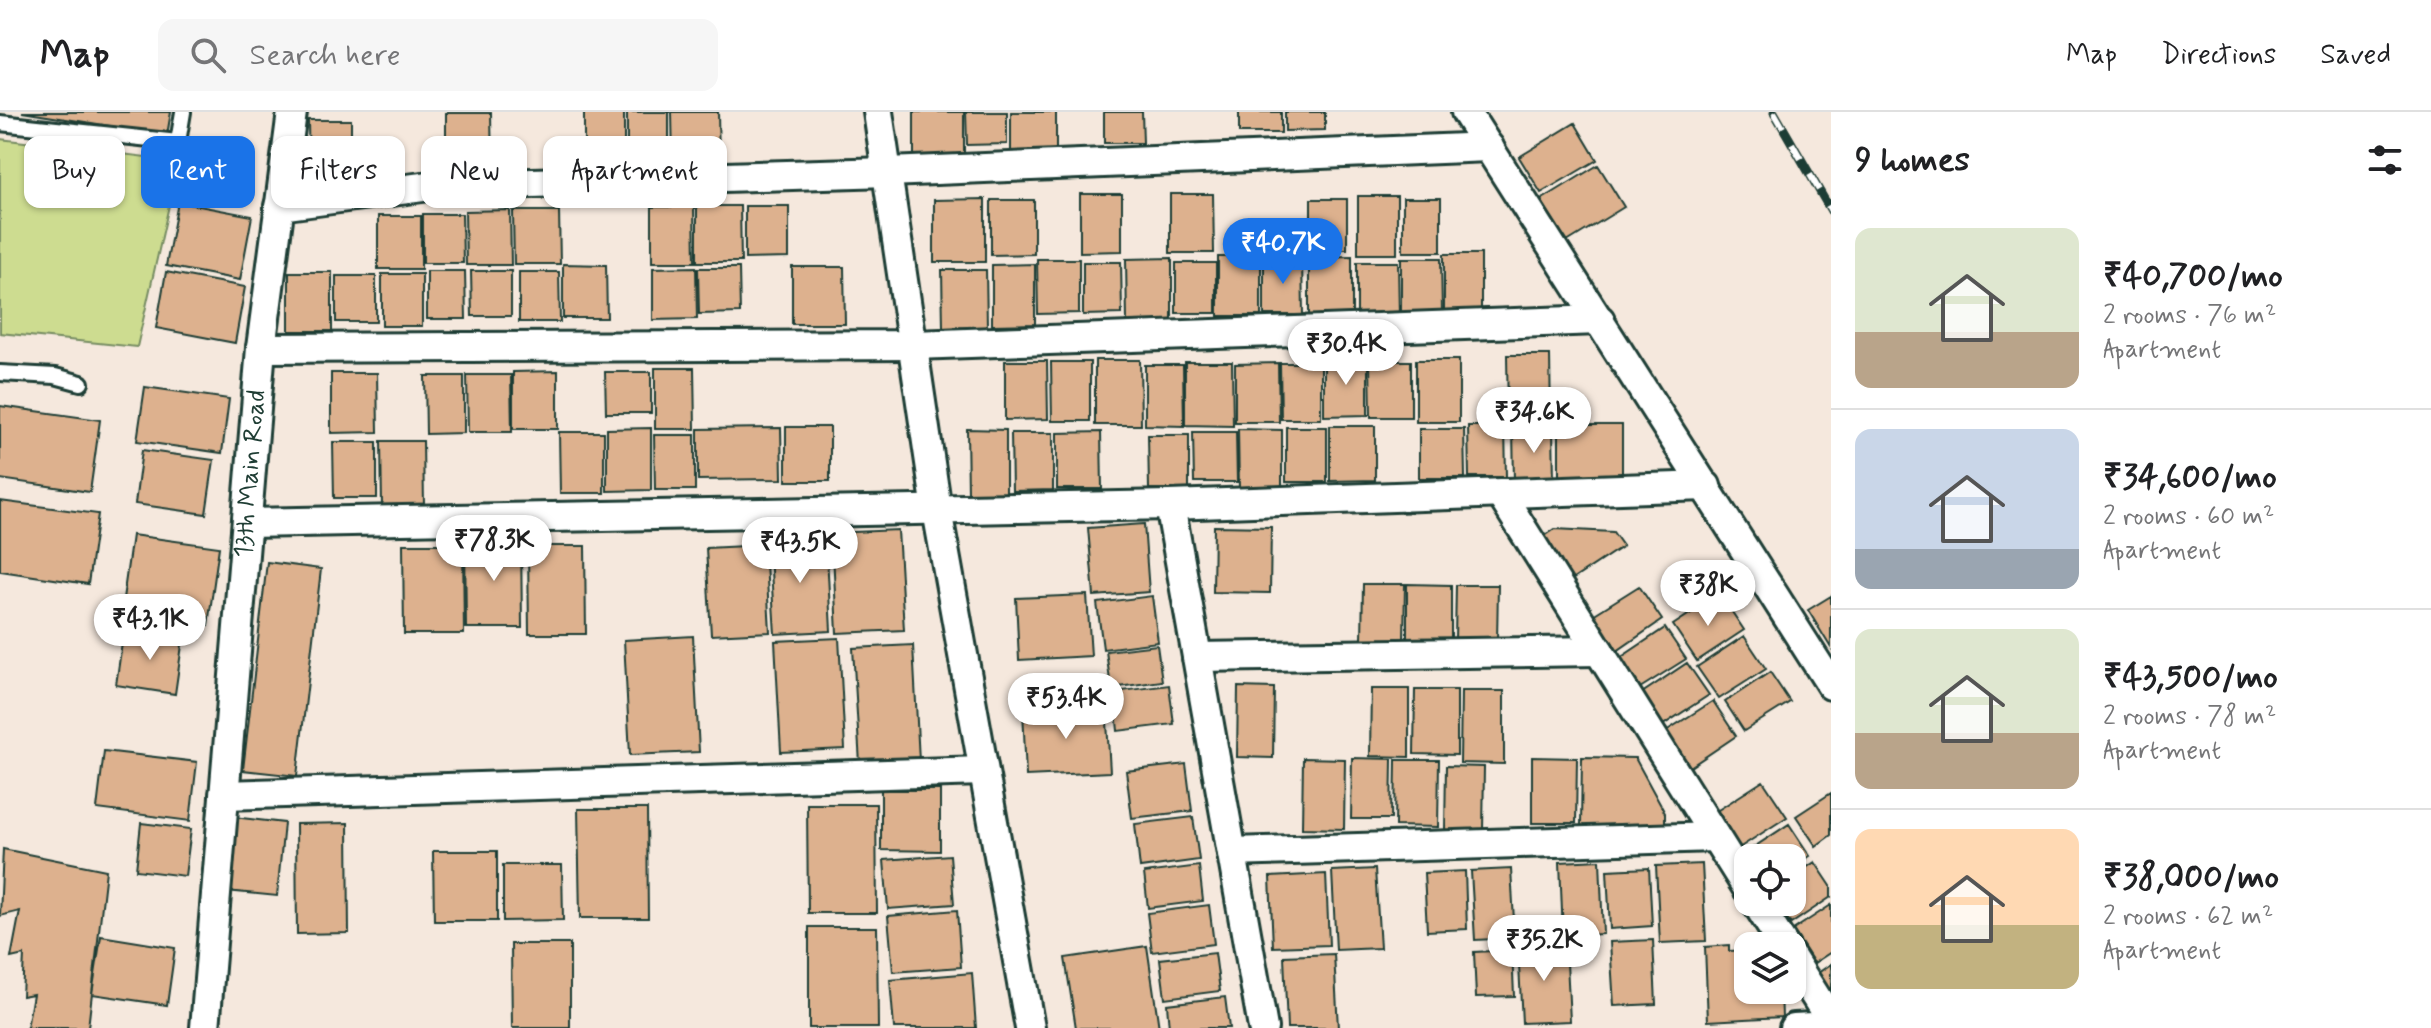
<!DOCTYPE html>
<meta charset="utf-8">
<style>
body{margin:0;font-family:Mynerve,sans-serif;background:#f6f6f6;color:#202124;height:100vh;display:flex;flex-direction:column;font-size:30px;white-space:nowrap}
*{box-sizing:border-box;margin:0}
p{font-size:26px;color:#757577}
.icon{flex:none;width:44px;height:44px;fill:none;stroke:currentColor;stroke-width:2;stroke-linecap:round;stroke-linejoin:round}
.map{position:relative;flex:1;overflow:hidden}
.side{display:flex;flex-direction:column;background:#fff;width:600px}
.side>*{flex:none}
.top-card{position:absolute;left:24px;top:24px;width:760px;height:72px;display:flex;gap:16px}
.controls{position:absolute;left:1734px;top:732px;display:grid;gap:16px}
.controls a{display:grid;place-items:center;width:72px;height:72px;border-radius:16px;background:#fff;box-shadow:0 2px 6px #0004;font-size:40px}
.price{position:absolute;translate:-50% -68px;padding:0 18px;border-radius:28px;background:#fff;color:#222;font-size:26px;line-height:52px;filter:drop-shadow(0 2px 4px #0008)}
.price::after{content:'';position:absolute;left:50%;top:48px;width:24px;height:18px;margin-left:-12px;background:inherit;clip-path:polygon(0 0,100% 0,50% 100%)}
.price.on{background:#1a73e8;color:#fff}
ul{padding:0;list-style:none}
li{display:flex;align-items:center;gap:24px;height:200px;padding:0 24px}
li+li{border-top:2px solid #e0e0e0}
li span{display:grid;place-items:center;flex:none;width:224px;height:160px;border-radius:16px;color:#555}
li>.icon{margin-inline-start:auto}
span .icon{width:96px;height:96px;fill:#fffc;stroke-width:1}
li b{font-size:34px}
h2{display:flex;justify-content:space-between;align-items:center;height:96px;padding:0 24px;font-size:34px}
.pill{padding:0 28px;border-radius:16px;background:#fff;box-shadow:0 2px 6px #0004;font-size:28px;line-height:72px}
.pill.on{background:#1a73e8;color:#fff}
header{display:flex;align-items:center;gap:48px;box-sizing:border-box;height:112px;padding:0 40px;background:#fff;border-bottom:2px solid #e0e0e0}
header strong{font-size:38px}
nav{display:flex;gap:44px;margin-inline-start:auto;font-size:28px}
.search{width:560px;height:72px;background:#f6f6f6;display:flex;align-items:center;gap:20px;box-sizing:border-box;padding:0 28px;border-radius:16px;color:#757577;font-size:30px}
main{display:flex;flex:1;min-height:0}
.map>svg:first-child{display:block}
</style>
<header>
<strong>Map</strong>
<div class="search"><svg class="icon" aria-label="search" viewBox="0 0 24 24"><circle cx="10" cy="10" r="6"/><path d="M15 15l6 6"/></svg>Search here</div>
<nav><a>Map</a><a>Directions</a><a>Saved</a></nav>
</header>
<main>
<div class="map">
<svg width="1831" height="916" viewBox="0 0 1831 916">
<rect width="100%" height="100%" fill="#f5e8dd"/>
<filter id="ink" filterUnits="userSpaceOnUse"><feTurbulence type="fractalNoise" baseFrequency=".0125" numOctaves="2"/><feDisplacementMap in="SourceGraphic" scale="16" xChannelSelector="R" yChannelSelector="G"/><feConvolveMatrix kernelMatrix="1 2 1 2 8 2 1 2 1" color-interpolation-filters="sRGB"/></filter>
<g filter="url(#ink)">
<path fill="#cddc90" stroke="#768c62" stroke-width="2" d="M0,27L179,49L137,235L0,221Z"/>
<path fill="#ddb18e" stroke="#1f3d34" stroke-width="2" d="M22,0H171L167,23Z
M584,0H624V48L584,49Z
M627,0H669V48H627Z
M672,0H718L719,48H673Z
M914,0H964V43L914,44Z
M966,0H1007V32L967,33Z
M1011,0H1056V39H1011Z
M1104,0H1142L1143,31H1104Z
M1239,0H1281V21H1239Z
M1285,0H1325V18L1285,19Z
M446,1H491L492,55L446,56Z
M308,8H351V62H309Z
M1575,11L1597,48L1541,81L1519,45Z
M1598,53L1624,95L1567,130L1541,88Z
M1080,82H1122V139L1080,140Z
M1170,82H1213L1214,141H1170Z
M1358,84H1397V142H1358Z
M1403,86H1441V140H1403Z
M985,87V150H934V88Z
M1311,87H1347V137H1311Z
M991,88H1034V142L991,143Z
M178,90L252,104L240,168L166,154Z
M697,94H740L741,150H697Z
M745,94H789V146L745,147Z
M652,95H694L695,150H652Z
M510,98L511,153H466L465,99Z
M513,99H559L560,152H514Z
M423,102H462L463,151H423Z
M378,104H421V157H378Z
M1444,142H1481V202H1444Z
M1352,144V208L1309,207V145Z
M1218,145H1261V204H1218Z
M1264,145H1302L1303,203H1264Z
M1172,146V210H1127L1126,147Z
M1401,146H1441L1442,200L1401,201Z
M1037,147H1079V201L1038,202Z
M1083,150H1121L1122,202L1083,203Z
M1357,150H1398L1399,206H1357Z
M1176,151H1216V201H1176Z
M563,152L606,153L607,206H563Z
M1035,152V212L992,213V153Z
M696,155L697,207L653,208V156Z
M792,155H844L845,212H792Z
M698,156H739L740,201L699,202Z
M942,158H986L987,215L943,216Z
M427,159H465L466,207H427Z
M471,159H511V204H472Z
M166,160L245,175L235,231L156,216Z
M289,160H332V219H289Z
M519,160H559L560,210H519Z
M382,162H422V214H382Z
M336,164H376V210H336Z
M1507,243H1550L1551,306H1508Z
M1324,247H1368V303L1324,304Z
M1095,248H1140L1141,313H1095Z
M1416,248H1459V310H1416Z
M1005,249H1047L1048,307L1005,308Z
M1370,249H1411V305H1371Z
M1051,250H1090V309H1052Z
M1185,250H1232L1233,314L1185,313Z
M1278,251L1279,310H1235V252Z
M1280,251H1321V307H1281Z
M1145,253H1183L1184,314L1145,313Z
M655,256H694L695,317H655Z
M558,259V317H513V260Z
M605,260H651V301H606Z
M331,261H377L378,320L331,321Z
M467,263H511L512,320H468Z
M425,264H464V321L426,322Z
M145,275L229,287L222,341L137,329Z
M0,294L100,308L90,380L0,367Z
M1559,313H1622V369L1559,370Z
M1330,314H1375V368L1330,369Z
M1468,314H1505L1506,365H1469Z
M786,315H830V369H786Z
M1286,315H1327V370H1286Z
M651,316V378L607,379V317Z
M781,316L782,367L698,368V317Z
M967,317L1006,318V381H968Z
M1238,317L1282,318V377H1239Z
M1419,317H1464L1465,366H1419Z
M1513,317H1553L1554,369H1514Z
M559,320H604V381H560Z
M1101,320L1102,377H1057V321Z
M1193,320H1236L1237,370H1194Z
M1011,321H1053V378L1012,379Z
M654,323H695V378H655Z
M1148,323H1189V377H1149Z
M381,329H423L424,394H382Z
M333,330H377V386H334Z
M142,338L214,348L206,402L135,392Z
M0,389L98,402L88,472L0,459Z
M1144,412L1149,480L1094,484L1088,416Z
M1214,414L1271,415L1270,481L1213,480Z
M1555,417L1613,420L1623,434L1570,469L1542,426Z
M898,418L904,518L837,521L832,421Z
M132,423L219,435L208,513L121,501Z
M826,424L831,519L775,522L769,427Z
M465,426H521L522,516H466Z
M403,432H463L464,522H404Z
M765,433L770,520L711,523L706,436Z
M528,434H585L586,522H529Z
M267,450L321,457L297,664L243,658Z
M1363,472H1405L1404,529H1362Z
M1407,472L1451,473V533L1407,532Z
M1456,473H1498L1497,530L1455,529Z
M1639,474L1662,508L1617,539L1593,503Z
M1720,482L1744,518L1697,549L1673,513Z
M1087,483L1091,544L1019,548L1016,486Z
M1152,484L1158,530L1103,537L1097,491Z
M1831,484V536L1808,498Z
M1665,516L1686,547L1640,576L1620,546Z
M124,517L183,526L175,582L116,573Z
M693,524L699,640L630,643L624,528Z
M1744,524L1766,557L1719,587L1697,555Z
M839,526L845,637L781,640L775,529Z
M913,533L919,649L860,652L853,536Z
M1157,533L1162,569L1111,576L1106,539Z
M1687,551L1709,583L1663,613L1642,581Z
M1770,560L1790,590L1744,619L1725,590Z
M1169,573L1174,612L1118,619L1114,580Z
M1238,575L1274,576L1273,646L1237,645Z
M1371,577H1409V645L1370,644Z
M1415,578H1457V643L1414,642Z
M1461,579H1504V652L1460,651Z
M1713,589L1736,624L1690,655L1666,619Z
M1106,593L1110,660L1026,664L1023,597Z
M104,639L197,650L190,709L97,697Z
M1532,645L1577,646L1576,711H1532Z
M1582,645L1635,646L1665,701V716L1581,715Z
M1303,646L1345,647L1344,717L1302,716Z
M1352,646L1392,647L1391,707H1351Z
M1396,648H1439L1438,715L1395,714Z
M1186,652L1192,699L1132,706L1126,659Z
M1446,654L1484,655L1483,719L1445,718Z
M1763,669L1787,705L1739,736L1715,700Z
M881,678H940V739L881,738Z
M1831,681V723L1816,734L1796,704Z
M807,692H876L877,801H808Z
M578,697H647L648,806H580Z
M233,705L284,711L277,784L226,779Z
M1193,705L1199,748L1140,756L1135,712Z
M141,711L191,717L185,764L136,758Z
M348,711L349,821L297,822L296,712Z
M1789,712L1810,744L1792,756V746H1748V751L1742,743Z
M3,737L106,758L88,916H27L33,882L22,884L24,843L11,846L20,799L0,804Z
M433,739H497V809H434Z
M950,743L954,792L888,797L884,748Z
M1600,748L1603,822L1563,824L1560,750Z
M1815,750L1831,774V785L1791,812L1775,790H1792V765Z
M1702,752L1706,829L1660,831L1656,754Z
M503,753H562L563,808L503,809Z
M1199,754L1203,789L1148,796L1144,761Z
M1649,756L1652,814L1610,817L1607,758Z
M1375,757L1380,836L1336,838L1332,759Z
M1511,757L1515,826L1475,828L1471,759Z
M1465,759L1467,817L1427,819L1424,761Z
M1326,762L1329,833L1273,835L1270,765Z
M1209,793L1214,832L1152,840L1147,801Z
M1831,793V840L1814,851L1793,818Z
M957,798L961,855L893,860L888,804Z
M809,815H877L878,916H809Z
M101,824L175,836L167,893L92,882Z
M1653,828L1656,892L1614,894L1610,830Z
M1566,831L1570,909L1522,911L1518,833Z
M511,832H570V916H512Z
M1729,833V839L1748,838V878L1781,879L1782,905L1708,909L1705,835Z
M1147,834L1159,916H1076L1065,846Z
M1512,838L1514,884L1476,885L1474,840Z
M1215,841L1220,879L1165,886L1160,847Z
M1334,842L1338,916H1287L1284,844Z
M1831,852V881L1818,861Z
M972,861L976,916H894L890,868Z
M1225,885L1229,916H1169L1167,892Z"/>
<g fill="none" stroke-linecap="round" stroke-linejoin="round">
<g stroke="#1f3d34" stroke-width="20">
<path id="service" d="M0,11L178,30L183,0
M0,261L55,264L81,271"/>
</g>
<g stroke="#1f3d34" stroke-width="34">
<g id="minor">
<path d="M878,0L937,398L1030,916"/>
<path d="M1466,0L1831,573"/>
<path d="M279,94L430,74L888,60L1489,35"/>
<path d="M261,236L914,233L1600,208"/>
<path d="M1500,381L1748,777"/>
<path d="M1170,393L1263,916"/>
<path d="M247,411L1170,393L1706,374"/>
<path d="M1197,545L1599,539"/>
<path d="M224,683L983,659"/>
<path d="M1232,740L1715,725"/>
<path d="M1756,790L1784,834"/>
<path d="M1792,847L1831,909"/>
<path id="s1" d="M205,916L261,236L292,0"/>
<path d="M1794,916L1831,914"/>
</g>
</g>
<use href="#service" stroke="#fff" stroke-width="14"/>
<use href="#minor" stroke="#fff" stroke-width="28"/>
<g stroke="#1f3d34" stroke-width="9">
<path id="rail" d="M1774,0L1831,99"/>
</g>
<use href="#rail" stroke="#fff" stroke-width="6" stroke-dasharray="18" stroke-linecap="butt"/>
</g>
</g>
<g text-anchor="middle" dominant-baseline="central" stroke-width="8" stroke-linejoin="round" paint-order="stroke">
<g font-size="26" fill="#1f3d34" stroke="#fff">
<text stroke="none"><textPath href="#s1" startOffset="556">13th Main Road</textPath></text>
</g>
</g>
</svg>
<div class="controls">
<a><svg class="icon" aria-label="locate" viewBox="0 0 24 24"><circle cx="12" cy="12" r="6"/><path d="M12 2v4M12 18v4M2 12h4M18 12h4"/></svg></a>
<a><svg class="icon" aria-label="layers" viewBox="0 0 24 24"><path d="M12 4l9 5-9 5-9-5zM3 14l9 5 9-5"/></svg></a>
</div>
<b class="price on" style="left:1283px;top:174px">₹40.7K</b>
<b class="price" style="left:1346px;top:275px">₹30.4K</b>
<b class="price" style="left:1534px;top:343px">₹34.6K</b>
<b class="price" style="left:494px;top:471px">₹78.3K</b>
<b class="price" style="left:800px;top:473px">₹43.5K</b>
<b class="price" style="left:1708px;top:516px">₹38K</b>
<b class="price" style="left:150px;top:550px">₹43.1K</b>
<b class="price" style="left:1066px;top:629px">₹53.4K</b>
<b class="price" style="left:1544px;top:871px">₹35.2K</b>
<div class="top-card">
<a class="pill">Buy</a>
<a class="pill on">Rent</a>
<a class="pill">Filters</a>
<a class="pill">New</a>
<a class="pill">Apartment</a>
</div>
</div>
<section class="side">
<h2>9 homes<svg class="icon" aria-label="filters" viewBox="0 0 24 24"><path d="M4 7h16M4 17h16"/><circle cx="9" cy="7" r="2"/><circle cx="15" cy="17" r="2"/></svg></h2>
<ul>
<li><span style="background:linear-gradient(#dfe7d0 65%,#b9a48a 0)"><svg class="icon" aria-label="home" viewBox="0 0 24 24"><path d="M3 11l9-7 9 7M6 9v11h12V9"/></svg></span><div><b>₹40,700/mo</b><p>2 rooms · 76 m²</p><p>Apartment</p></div></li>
<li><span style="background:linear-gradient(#c9d6e8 75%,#9aa5b1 0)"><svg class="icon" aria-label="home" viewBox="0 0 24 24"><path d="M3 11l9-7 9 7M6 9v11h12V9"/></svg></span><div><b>₹34,600/mo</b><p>2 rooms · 60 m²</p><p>Apartment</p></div></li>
<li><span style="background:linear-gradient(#dfe7d0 65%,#b9a48a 0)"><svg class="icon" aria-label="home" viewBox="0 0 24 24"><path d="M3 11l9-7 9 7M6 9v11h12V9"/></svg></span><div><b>₹43,500/mo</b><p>2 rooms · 78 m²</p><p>Apartment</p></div></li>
<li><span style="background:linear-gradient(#ffd9b3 60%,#c2b280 0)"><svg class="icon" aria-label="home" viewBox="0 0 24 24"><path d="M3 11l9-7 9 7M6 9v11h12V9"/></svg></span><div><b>₹38,000/mo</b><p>2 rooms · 62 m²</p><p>Apartment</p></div></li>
</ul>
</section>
</main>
